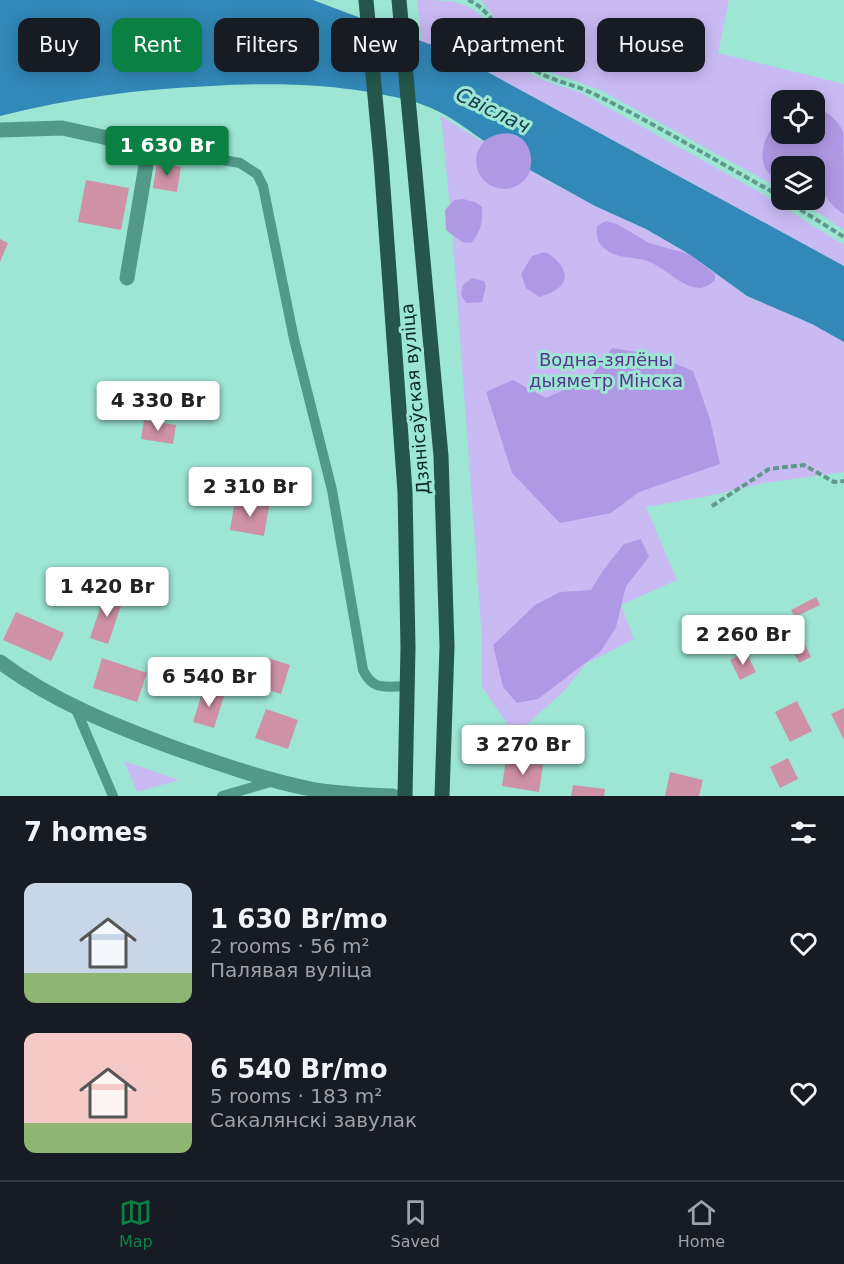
<!DOCTYPE html>
<meta charset="utf-8">
<style>
body{margin:0;font-family:"DejaVu Sans",sans-serif;background:#20242c;color:#f1f3f6;height:100vh;display:flex;flex-direction:column;font-size:22px;white-space:nowrap}
*{box-sizing:border-box;margin:0}
p{font-size:20px;color:#9ea1a6}
.icon{flex:none;width:33px;height:33px;fill:none;stroke:currentColor;stroke-width:2;stroke-linecap:round;stroke-linejoin:round}
.map{position:relative;height:796px;overflow:hidden}
.side{display:flex;flex-direction:column;background:#171b24;flex:1}
.side>*{flex:none}
.banner{position:absolute;left:18px;top:18px;width:808px;height:54px;display:flex;gap:12px}
.buttons{position:absolute;left:771px;top:90px;display:grid;gap:12px}
.buttons a{display:grid;place-items:center;width:54px;height:54px;border-radius:12px;background:#171b24;box-shadow:0 3px 15px #0003;font-size:30px}
.price{position:absolute;translate:-50% -51px;padding:0 14px;border-radius:6px;background:#fff;color:#222;font-size:20px;line-height:39px;filter:drop-shadow(0 2px 3px #0008)}
.price::after{content:'';position:absolute;left:50%;top:36px;width:18px;height:14px;margin-left:-9px;background:inherit;clip-path:polygon(0 0,100% 0,50% 100%)}
.price.active{background:#0b8043;color:#fff}
ul{padding:0;list-style:none}
li{display:flex;align-items:center;gap:18px;height:150px;padding:0 24px}
li span{display:grid;place-items:center;flex:none;width:168px;height:120px;border-radius:12px;color:#555}
li>.icon{margin-inline-start:auto}
span .icon{width:72px;height:72px;fill:#fffc;stroke-width:1}
li b{font-size:26px}
h2{display:flex;justify-content:space-between;align-items:center;height:72px;padding:0 24px;font-size:26px}
.tag{padding:0 21px;border-radius:12px;background:#171b24;box-shadow:0 3px 15px #0003;font-size:21px;line-height:54px}
.tag.active{background:#0b8043;color:#fff}
.menu{display:flex;justify-content:space-around;align-items:center;height:84px;border-top:2px solid #363941;background:#171b24;font-size:16px;color:#9ea1a6}
.menu a{display:grid;justify-items:center;gap:3px}
.menu .active{color:#0b8043}
.map>svg:first-child{display:block}
</style>
<div class="map">
<svg width="844" height="796" viewBox="0 0 844 796">
<rect width="100%" height="100%" fill="#9de6d4"/>
<path fill="#cabaf4" fill-rule="evenodd" d="M417,0C453,0 472,0 493,30C499,41 505,52 514,61C531,79 557,85 580,92L756,190L844,245V266L471,63L422,42Z
M481,0H729L718,53L844,84V230L799,200H814V166H782L781,189L600,90L547,71L523,55ZM782,100H814V134H782Z
M439,115L530,170L595,206L646,229L689,254L747,296L812,324L844,342V472L764,483L704,497L646,507L677,580L621,605L634,639L586,664L564,691L515,735L482,687V639L452,229L442,124Z
M124,761L179,780L137,792Z"/>
<path fill="#af99e4" d="M815,109C826,109 839,121 843,132C844,145 844,197 844,214C832,209 825,192 815,184L814,166H782L781,181C752,172 761,133 781,119L782,134H814Z
M476 161a28 28 0 1 1 56 0a28 28 0 1 1-56 0Z
M463,199L475,202L482,207C483,222 481,232 471,243L462,242L446,230L445,210L454,200Z
M606,221L617,224L649,243L689,254L715,274V280C710,284 706,288 699,288C682,287 666,269 650,262C633,255 617,261 603,247C597,242 596,233 597,226Z
M545,252C558,258 575,277 557,289C552,293 545,295 539,297L526,288L521,274L532,256Z
M472,278L484,281L486,286L482,302L466,303L461,294L463,285Z
M612,348L655,355L693,371L710,419L720,464L639,492L611,513L560,523L512,473L486,392L513,380L546,398L591,377Z
M641,539L649,557L626,586L616,627L601,651L538,699L517,703L503,687L493,645L535,605L560,592L591,590L604,569L624,544Z"/>
<path fill="#3288b7" d="M0,0H313L437,47L471,63L844,266V342L812,324L747,296L689,254L646,229L595,206L530,170C537,139 509,123 484,141C467,129 450,116 431,108C411,99 390,96 369,92C316,83 264,83 211,86C139,89 70,98 0,116Z"/>
<path fill="#ce91a6" d="M157,162L181,167L177,192L153,188Z
M86,180L129,188L121,230L78,222Z
M0,239L8,243L0,262Z
M144,420L176,425L173,444L141,439Z
M235,500L269,506L264,536L230,530Z
M106,591L124,597L108,644L90,638Z
M816,597L820,605L795,617L791,610Z
M16,612L64,633L51,661L3,640Z
M798,630L811,657L799,663L786,636Z
M746,652L756,672L740,680L730,660Z
M102,658L147,673L137,702L93,688Z
M268,658L290,665L281,694L259,687Z
M204,687L225,693L214,728L193,722Z
M797,701L812,731L790,742L775,712Z
M844,708V740L831,714Z
M266,709L298,720L288,749L255,738Z
M788,758L798,779L780,788L770,767Z
M506,760L543,765L539,792L502,786Z
M670,772L703,780L699,796H665Z
M573,785L605,789L604,796H571Z"/>
<g fill="none" stroke-linecap="round" stroke-linejoin="round">
<path stroke="#60998b" stroke-width="4" stroke-dasharray="6 3" stroke-linecap="butt" d="M468,0C496,11 507,52 533,69C551,81 573,84 592,93C656,124 719,163 782,197
M785,200L844,237
M712,506L769,469L804,465L834,482L844,481"/>
<path stroke="#529988" stroke-width="10" d="M149,147L240,163L257,174L263,186L294,339L332,490L363,670C374,692 385,686 407,686
M75,707L113,796
M222,796L274,781"/>
<path stroke="#529988" stroke-width="15" d="M0,130L62,128L149,147L127,278
M0,662C54,702 117,727 180,750C223,765 266,780 311,789C338,794 366,795 393,796"/>
<path stroke="#24564b" stroke-width="15" d="M366,0L381,160L405,492L408,647L405,796
M399,0L441,456L447,646L442,796"/>
</g>
<g text-anchor="middle" dominant-baseline="central" stroke-width="6" stroke-linejoin="round" paint-order="stroke">
<g font-size="18" fill="#57378e" stroke="#9de6d4">
<text x="606" y="359">Водна-зялёны<tspan x="606" dy="21">дыяметр Мінска</tspan></text>
</g>
<g font-size="18" fill="#092922" stroke="#9de6d4">
<text transform="translate(415 399) rotate(-95)">Дзянісаўская вуліца</text>
</g>
<g font-size="20" font-style="italic" fill="#163a4f" stroke="#9de6d4">
<text transform="translate(493 110) rotate(26)">Свіслач</text>
</g>
</g>
</svg>
<div class="buttons">
<a><svg class="icon" aria-label="locate" viewBox="0 0 24 24"><circle cx="12" cy="12" r="6"/><path d="M12 2v4M12 18v4M2 12h4M18 12h4"/></svg></a>
<a><svg class="icon" aria-label="layers" viewBox="0 0 24 24"><path d="M12 4l9 5-9 5-9-5zM3 14l9 5 9-5"/></svg></a>
</div>
<b class="price active" style="left:167px;top:177px">1 630 Br</b>
<b class="price" style="left:158px;top:432px">4 330 Br</b>
<b class="price" style="left:250px;top:518px">2 310 Br</b>
<b class="price" style="left:107px;top:618px">1 420 Br</b>
<b class="price" style="left:743px;top:666px">2 260 Br</b>
<b class="price" style="left:209px;top:708px">6 540 Br</b>
<b class="price" style="left:523px;top:776px">3 270 Br</b>
<div class="banner">
<a class="tag">Buy</a>
<a class="tag active">Rent</a>
<a class="tag">Filters</a>
<a class="tag">New</a>
<a class="tag">Apartment</a>
<a class="tag">House</a>
</div>
</div>
<section class="side">
<h2>7 homes<svg class="icon" aria-label="filters" viewBox="0 0 24 24"><path d="M4 7h16M4 17h16"/><circle cx="9" cy="7" r="2"/><circle cx="15" cy="17" r="2"/></svg></h2>
<ul>
<li><span style="background:linear-gradient(#c9d6e8 75%,#8fb573 0)"><svg class="icon" aria-label="home" viewBox="0 0 24 24"><path d="M3 11l9-7 9 7M6 9v11h12V9"/></svg></span><div><b>1 630 Br/mo</b><p>2 rooms · 56 m²</p><p>Палявая вуліца</p></div><svg class="icon" aria-label="heart" viewBox="0 0 24 24"><path d="M12 20l-8-8c-3-5 5-10 8-4 3-6 11-1 8 4z"/></svg></li>
<li><span style="background:linear-gradient(#f6c9c9 75%,#8fb573 0)"><svg class="icon" aria-label="home" viewBox="0 0 24 24"><path d="M3 11l9-7 9 7M6 9v11h12V9"/></svg></span><div><b>6 540 Br/mo</b><p>5 rooms · 183 m²</p><p>Сакалянскі завулак</p></div><svg class="icon" aria-label="heart" viewBox="0 0 24 24"><path d="M12 20l-8-8c-3-5 5-10 8-4 3-6 11-1 8 4z"/></svg></li>
</ul>
</section>
<nav class="menu">
<a class="active"><svg class="icon" aria-label="map" viewBox="0 0 24 24"><path d="M3 6l6-2 6 2 6-2v14l-6 2-6-2-6 2zM9 4v14M15 6v14"/></svg>Map</a>
<a><svg class="icon" aria-label="saved" viewBox="0 0 24 24"><path d="M7 4h10v16l-5-4-5 4z"/></svg>Saved</a>
<a><svg class="icon" aria-label="home" viewBox="0 0 24 24"><path d="M3 11l9-7 9 7M6 9v11h12V9"/></svg>Home</a>
</nav>
